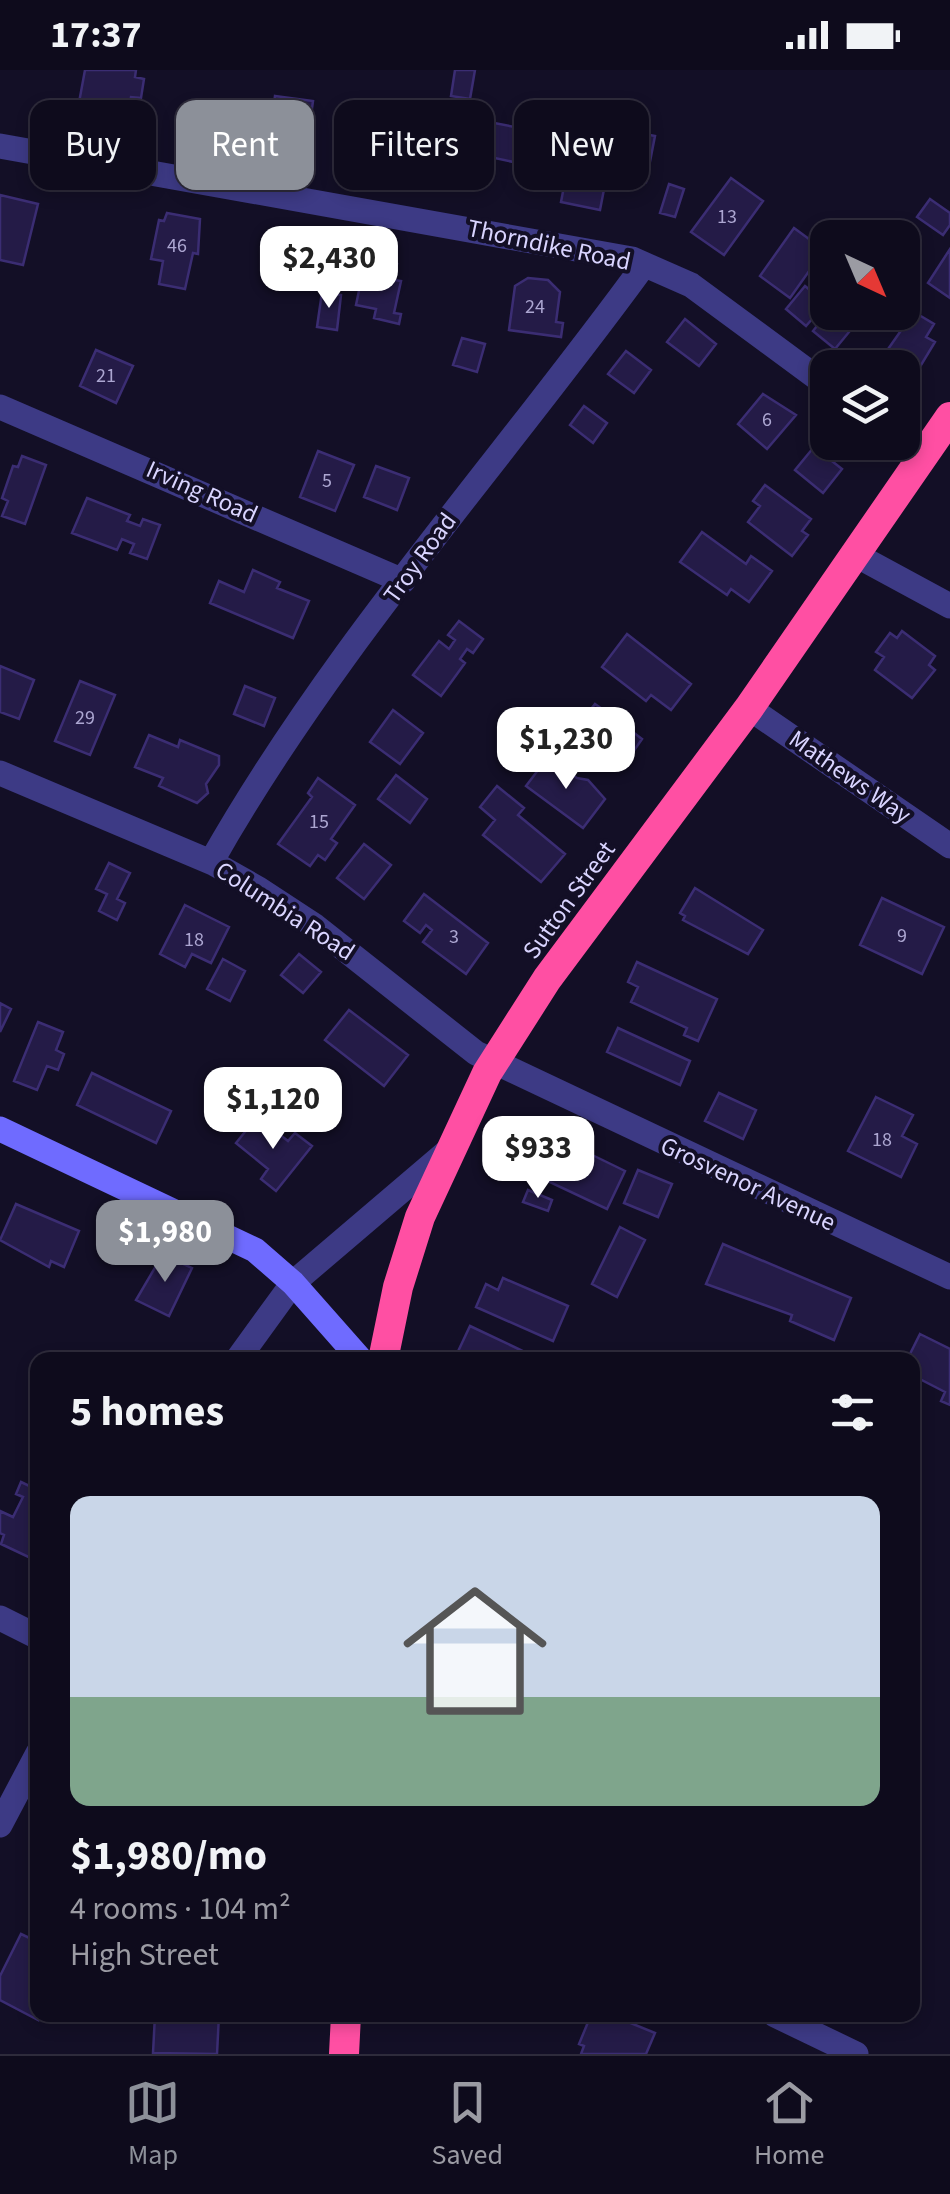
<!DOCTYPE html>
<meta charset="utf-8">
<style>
body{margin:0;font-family:"Source Sans 3",sans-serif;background:#1c1929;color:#f1f3f6;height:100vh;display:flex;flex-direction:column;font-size:38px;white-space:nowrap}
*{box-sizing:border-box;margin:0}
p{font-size:32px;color:#9b9ba3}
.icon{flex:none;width:55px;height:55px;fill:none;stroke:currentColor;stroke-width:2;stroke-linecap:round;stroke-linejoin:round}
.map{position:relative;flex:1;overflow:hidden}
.sheet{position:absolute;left:30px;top:1282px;width:890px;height:670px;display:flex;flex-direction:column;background:#0e0b1c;border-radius:20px;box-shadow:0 5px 15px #0003,0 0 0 2px #2e2b3b}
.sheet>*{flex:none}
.guide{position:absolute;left:30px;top:30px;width:890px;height:90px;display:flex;gap:20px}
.needle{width:65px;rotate:136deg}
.tools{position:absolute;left:810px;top:150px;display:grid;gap:20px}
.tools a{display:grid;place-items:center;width:110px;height:110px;border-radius:20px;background:#0e0b1c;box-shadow:0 5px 15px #0003,0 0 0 2px #2e2b3b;font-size:50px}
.price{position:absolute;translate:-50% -85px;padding:0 22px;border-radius:20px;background:#fff;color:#222;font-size:32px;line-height:65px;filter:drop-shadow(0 2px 5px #0008)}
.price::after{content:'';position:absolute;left:50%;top:60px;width:30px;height:22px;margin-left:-15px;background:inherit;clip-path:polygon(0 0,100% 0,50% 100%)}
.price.on{background:#8c9099;color:#fff}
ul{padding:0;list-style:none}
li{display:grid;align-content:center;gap:20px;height:530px;padding:0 40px}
li span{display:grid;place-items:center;height:310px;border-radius:20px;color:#555}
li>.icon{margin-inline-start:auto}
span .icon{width:180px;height:180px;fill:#fffc;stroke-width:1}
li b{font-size:42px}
h2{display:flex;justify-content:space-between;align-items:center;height:120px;padding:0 40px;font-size:42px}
.chip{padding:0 35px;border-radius:20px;background:#0e0b1c;box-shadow:0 5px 15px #0003,0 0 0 2px #2e2b3b;font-size:35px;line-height:90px}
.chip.on{background:#8c9099;color:#fff}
.status{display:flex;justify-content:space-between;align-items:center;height:70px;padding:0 50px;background:#0e0b1c;direction:ltr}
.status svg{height:28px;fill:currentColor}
.dock{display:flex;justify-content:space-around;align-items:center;height:140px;border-top:2px solid #2e2b3b;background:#0e0b1c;font-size:28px;color:#9b9ba3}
.dock a{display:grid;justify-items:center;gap:5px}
.dock .on{color:#8c9099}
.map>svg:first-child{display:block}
</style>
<div class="status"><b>17:37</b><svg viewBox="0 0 49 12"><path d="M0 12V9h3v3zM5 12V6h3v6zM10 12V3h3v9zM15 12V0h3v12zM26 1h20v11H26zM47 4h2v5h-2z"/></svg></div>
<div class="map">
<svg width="950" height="1984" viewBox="0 0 950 1984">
<rect width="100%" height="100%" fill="#130f26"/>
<path fill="#241b47" stroke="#3b2d73" stroke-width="2.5" d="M85,0H136L135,7L144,9L141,28L131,27L127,48L91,47L92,41L78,38Z
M455,0H475L470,29L451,26Z
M275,26L313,31L306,82L268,76Z
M341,37L359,39L355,70L336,68Z
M385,45L423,51L415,102L377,96Z
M489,52L525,59L518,93L490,87L488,95L480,93Z
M619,59L655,66L646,112L607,104L600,140L561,132L571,80L614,89Z
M731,108L763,131L724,185L691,162Z
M669,114L684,119L675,147L660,143Z
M0,125L38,134L23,195L0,190Z
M930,129L950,143V155L943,165L917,147Z
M167,143L200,149L198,184L193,183L185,219L159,214L163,191L151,189L159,150L164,151Z
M794,158L824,180L790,228L760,206Z
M950,179V228L928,213Z
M366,187L397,194L394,210L401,211L394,243L401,244L399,254L374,248L376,239L356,235Z
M528,208L548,210L560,222L556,252L563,253L561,267L509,260L515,216Z
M805,216L826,233L806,256L786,239Z
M322,222L341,225L337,260L317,257Z
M828,242H838L854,256L835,279L813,261Z
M914,242L934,254L926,267L935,272L912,310L907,308L902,316V298H883L879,292Z
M685,249L716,274L699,296L667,272Z
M462,268L485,274L477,302L453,295Z
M96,280L133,296L116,333L80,316Z
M626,281L651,300L634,323L608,304Z
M763,324L796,345L767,379L738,354Z
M584,336L607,353L593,373L570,355Z
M814,377L842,399L823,423L795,400Z
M318,381L354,395L335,441L300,427Z
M22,386L46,395L25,454L2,446L8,431L2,428L13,396L18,397Z
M376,396L409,408L397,440L364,427Z
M765,415L811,449L802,461L808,465L792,486L748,452L760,436L753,431Z
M87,428L130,445L127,451L140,456L143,449L160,455L147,489L130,483L134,474L122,469L117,480L72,463Z
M702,462L746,494L751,486L772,501L749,532L731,519L727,525L680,492Z
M253,500L280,512L277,518L309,531L293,568L210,533L219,511L244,522Z
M459,551L483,569L473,583L467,579L460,589L465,593L441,626L413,605L439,571L449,579L455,570L448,565Z
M902,561L935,586L929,595L935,600L912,628L875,600L884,587L876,582L890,563L897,568Z
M627,564L691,614L671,640L651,625L646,631L602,597Z
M0,596L34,610L19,649L0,642Z
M80,611L115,625L90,685L55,671Z
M245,616L275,628L264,656L234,644Z
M595,634L618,650H626L629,659L642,669L622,698L602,681L598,686L572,663Z
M393,640L423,663L400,694L370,672Z
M149,665L178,677L180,670L219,686V695L206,714L208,723L197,733L159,716L163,708L135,697Z
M548,687L577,708L588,710L605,729L583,758L526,716Z
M396,705L427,729L410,753L378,729Z
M318,708L355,735L331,769L337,773L325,790L318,785L310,796L278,774L312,727L308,723Z
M497,716L524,738L518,745L565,784L541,812L483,765L495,750L480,737Z
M364,774L391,795L364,829L337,808Z
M109,793L130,803L117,829L125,833L117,850L99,841L107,824L96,819Z
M695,818L763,860L748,884L683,850L685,846L680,843Z
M424,824L488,873L466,904L423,872L432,860L426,855L420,863L404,851Z
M882,828L944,857L922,904L860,875Z
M185,835L229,857L211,893L192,884L185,897L160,884Z
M299,884L321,902L303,923L281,905Z
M223,889L245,901L230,931L207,919Z
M637,892L717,929L698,971L684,965L687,958L631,932L638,917L628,912Z
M0,933L11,939L0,962Z
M349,940L408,985L384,1016L325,970Z
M38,952L63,962L56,980L64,984L58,1000L47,996L37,1020L14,1011Z
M618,958L690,991L680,1015L607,982Z
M92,1003L171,1041L156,1073L77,1035Z
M719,1023L756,1040L743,1069L705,1051Z
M876,1027L913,1045L902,1066L917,1074L901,1107L848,1081Z
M257,1047L288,1071L295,1063L312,1076L276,1121L261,1109L268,1099L236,1073Z
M541,1060L625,1101L607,1139L522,1099Z
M638,1100L672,1114L658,1147L624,1133Z
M528,1120L552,1130L548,1141L523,1132Z
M16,1134L79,1161L64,1197L51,1191L49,1197L0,1170Z
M620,1157L645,1170L617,1227L592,1214Z
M723,1174L851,1228L834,1270L790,1251L792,1245L706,1214Z
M163,1184L192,1198L169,1246L136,1230Z
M503,1208L568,1236L553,1271L476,1237L486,1214L498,1220Z
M470,1256L527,1283L523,1290H454Z
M920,1264L950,1279V1335L941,1331L945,1322L912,1305V1290H907Z
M21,1412L38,1420L37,1491L1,1474L4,1465L0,1463V1441L13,1447L23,1427L16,1424Z
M21,1864L38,1872V1950L0,1930V1906Z
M155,1945H219L217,1984L153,1983Z
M591,1945H611L655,1963L646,1984H581L584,1976L579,1974Z"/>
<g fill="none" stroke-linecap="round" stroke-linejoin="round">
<path stroke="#3d3a85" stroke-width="25" d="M0,76L632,189L691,215L828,316
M0,337L403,511
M902,372L922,389
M854,484L950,536
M749,638L950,776
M0,703L213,793L257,818L315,856L476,983L950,1207
M211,792C332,578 500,393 644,195
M237,1290L293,1213L449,1080
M0,1548L38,1567
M0,1755L38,1683
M775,1945L856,1984"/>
<path stroke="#6f6bff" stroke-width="25" d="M0,1059L255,1180L293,1213L361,1290"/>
<path stroke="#ff4fa3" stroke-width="30" d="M383,1290L398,1217L420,1147L487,1003L547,909L749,638L950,347
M344,1984L346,1945"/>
</g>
<g text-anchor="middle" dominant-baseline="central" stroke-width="8" stroke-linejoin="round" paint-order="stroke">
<g font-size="20" fill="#aca6d1">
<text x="727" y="147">13</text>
<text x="177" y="176">46</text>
<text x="535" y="237">24</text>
<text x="106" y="306">21</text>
<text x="767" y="350">6</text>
<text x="327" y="411">5</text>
<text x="85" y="648">29</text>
<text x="319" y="752">15</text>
<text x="902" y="866">9</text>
<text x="454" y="867">3</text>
<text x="194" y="870">18</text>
<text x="882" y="1070">18</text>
</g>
<g font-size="25" fill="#d9d4ff" stroke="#130f26">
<text transform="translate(549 175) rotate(12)">Thorndike Road</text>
<text transform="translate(202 422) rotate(24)">Irving Road</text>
<text transform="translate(420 488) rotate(-54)">Troy Road</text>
<text transform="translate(850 707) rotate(35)">Mathews Way</text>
<text transform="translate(569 830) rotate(-54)">Sutton Street</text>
<text transform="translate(285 841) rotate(33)">Columbia Road</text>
<text transform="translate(748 1114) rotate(25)">Grosvenor Avenue</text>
</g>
</g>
</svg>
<div class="tools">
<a><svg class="needle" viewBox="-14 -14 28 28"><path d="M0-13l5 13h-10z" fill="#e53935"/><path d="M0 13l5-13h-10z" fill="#9b9ba3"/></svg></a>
<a><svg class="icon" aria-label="layers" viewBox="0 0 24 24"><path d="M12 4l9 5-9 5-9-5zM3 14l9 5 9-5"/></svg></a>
</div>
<b class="price" style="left:329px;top:241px">$2,430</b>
<b class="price" style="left:566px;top:722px">$1,230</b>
<b class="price" style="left:273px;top:1082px">$1,120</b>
<b class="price" style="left:538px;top:1131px">$933</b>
<b class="price on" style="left:165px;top:1215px">$1,980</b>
<div class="guide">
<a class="chip">Buy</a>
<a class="chip on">Rent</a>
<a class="chip">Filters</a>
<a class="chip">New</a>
</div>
<section class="sheet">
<h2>5 homes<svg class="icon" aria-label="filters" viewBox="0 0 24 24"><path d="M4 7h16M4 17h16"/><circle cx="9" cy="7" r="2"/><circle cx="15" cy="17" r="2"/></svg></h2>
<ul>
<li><span style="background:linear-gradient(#c9d6e8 65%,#7fa58c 0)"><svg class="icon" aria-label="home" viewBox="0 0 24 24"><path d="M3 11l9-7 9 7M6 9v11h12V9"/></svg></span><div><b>$1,980/mo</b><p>4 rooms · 104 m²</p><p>High Street</p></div></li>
</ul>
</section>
</div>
<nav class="dock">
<a class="on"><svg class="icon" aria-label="map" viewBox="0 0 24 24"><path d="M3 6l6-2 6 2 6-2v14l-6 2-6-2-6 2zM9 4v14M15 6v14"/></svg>Map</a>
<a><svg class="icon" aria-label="saved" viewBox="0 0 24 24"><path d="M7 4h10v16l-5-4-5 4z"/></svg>Saved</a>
<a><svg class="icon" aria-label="home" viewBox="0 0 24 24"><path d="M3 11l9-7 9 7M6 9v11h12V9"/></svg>Home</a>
</nav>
